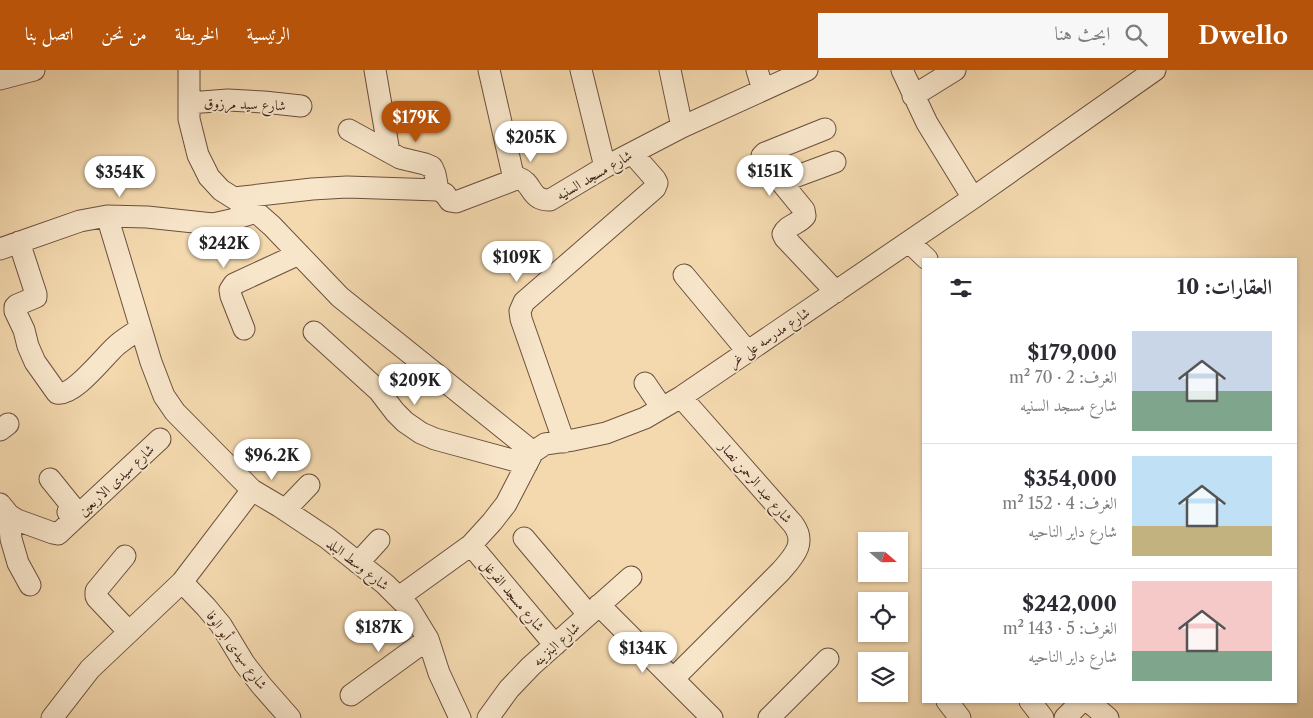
<!DOCTYPE html>
<html lang="ar">
<meta charset="utf-8">
<style>
body{margin:0;font-family:"Libre Caslon Text",Amiri,serif;background:#f7f7f7;color:#2b2b33;direction:rtl;height:100vh;display:flex;flex-direction:column;font-size:19px;white-space:nowrap}
*{box-sizing:border-box;margin:0}
p{font-size:16px;color:#7c7c81}
.icon{flex:none;width:28px;height:28px;fill:none;stroke:currentColor;stroke-width:2;stroke-linecap:round;stroke-linejoin:round}
.map{position:relative;flex:1;overflow:hidden;direction:ltr}
.drawer{position:absolute;left:922px;top:188px;width:375px;height:445px;display:flex;flex-direction:column;background:#fff;border-radius:0px;box-shadow:0 1px 4px #0004;direction:rtl}
.drawer>*{flex:none}
.needle{width:32px;rotate:110deg}
.controls{position:absolute;left:858px;top:462px;display:grid;gap:10px}
.controls a{display:grid;place-items:center;width:50px;height:50px;border-radius:0px;background:#fff;box-shadow:0 1px 4px #0004;font-size:25px}
.price{position:absolute;translate:-50% -42px;padding:0 11px;border-radius:18px;background:#fff;color:#222;font-size:16px;line-height:32px;filter:drop-shadow(0 1px 2px #0008)}
.price::after{content:'';position:absolute;left:50%;top:30px;width:15px;height:11px;margin-left:-8px;background:inherit;clip-path:polygon(0 0,100% 0,50% 100%)}
.price.current{background:#b45309;color:#fff}
ul{padding:0;list-style:none}
li{display:flex;align-items:center;gap:15px;height:125px;padding:0 25px}
li+li{border-top:1px solid #e1e1e2}
li span{display:grid;place-items:center;flex:none;width:140px;height:100px;border-radius:0px;color:#555}
li>.icon{margin-inline-start:auto}
span .icon{width:60px;height:60px;fill:#fffc;stroke-width:1}
li b{font-size:21px}
h2{display:flex;justify-content:space-between;align-items:center;height:60px;padding:0 25px;font-size:21px}
header{display:flex;align-items:center;gap:30px;box-sizing:border-box;height:70px;padding:0 25px;background:#b45309;color:#fff}
header strong{font-size:24px}
nav{display:flex;gap:28px;margin-inline-start:auto;font-size:18px}
.search{width:350px;height:45px;background:#f7f7f7;display:flex;align-items:center;gap:12px;box-sizing:border-box;padding:0 18px;border-radius:0px;color:#7c7c81;font-size:19px}
.map>svg:first-child{display:block}
</style>
<header>
<strong>Dwello</strong>
<div class="search"><svg class="icon" aria-label="search" viewBox="0 0 24 24"><circle cx="10" cy="10" r="6"/><path d="M15 15l6 6"/></svg>ابحث هنا</div>
<nav><a>الرئيسية</a><a>الخريطة</a><a>من نحن</a><a>اتصل بنا</a></nav>
</header>
<div class="map">
<svg width="1313" height="648" viewBox="0 0 1313 648">
<rect width="100%" height="100%" fill="#f4d9af"/>
<filter id="stains"><feTurbulence type="fractalNoise" baseFrequency=".004" numOctaves="4"/><feColorMatrix values="0 0 0 0 .2 0 0 0 0 .09 0 0 0 0 .02 0 0 0 .5 -.17"/></filter>
<radialGradient id="worn" r=".72"><stop offset=".6" stop-color="#630" stop-opacity="0"/><stop offset="1" stop-color="#630" stop-opacity=".3"/></radialGradient>
<g fill="none" stroke-linecap="round" stroke-linejoin="round">
<g stroke="#6b503e" stroke-width="23">
<path id="street" d="M189,0V49L198,85L209,107L221,120L256,142L272,156L340,227L533,382
M375,0L389,82
M489,0L514,109
M581,0L605,97
M670,0L682,57
M757,0L763,20
M902,0L927,53L973,128
M0,9L34,0
M913,26L955,0
M189,33L228,30L264,32L301,36
M825,59L765,83L762,86L763,90L804,140L805,146C799,154 787,155 783,164L785,168L836,222
M349,60L400,88L425,94L432,97L435,104L438,120
M781,112L835,92
M234,128L312,119L347,117L438,120L445,124L450,131L456,132L519,108C533,113 530,131 550,130L605,97L682,57L807,0
M107,146L151,292L164,326L175,342L252,420L279,436L327,468L385,514L409,538L428,569L439,603L460,648
M19,172L36,224V227L17,235L15,237V241L24,260L28,276L35,292L57,323C74,327 105,285 117,275C124,269 132,264 140,259
M909,172L927,189
M0,179L80,151L107,146L147,147L213,154L231,150L256,142
M684,205L748,282
M244,259L231,226L230,220L234,214L299,184
M314,262L379,321L395,342L405,352L421,363L435,369L527,394
M645,313L662,338
M0,360L8,354
M564,372L521,249L520,241L524,232L655,118L657,113L655,109L632,83
M50,409L71,435L68,442L73,450
M0,434L9,445L17,450L53,463L58,464L160,369
M285,440L309,415
M9,445L11,469L18,493L30,515
M524,468L588,544
M471,475L555,575
M125,486L96,521V526L97,528L129,562
M358,493L379,470
M182,512L206,537L221,555L244,593L261,615L290,648
M399,527L471,475L492,452L506,434L533,382L545,374L573,370L606,363L645,348L681,327L973,128L1155,0
M599,535L712,648
M673,609L781,501C794,486 807,473 793,454L681,327
M351,625L428,569
M947,631L960,648
M1030,631L1043,648
M1088,631L1108,648
M52,648L90,599L182,512L252,420
M488,648L509,619L531,596L631,507
M769,648L828,589
M1065,648L1082,631"/>
</g>
<use href="#street" stroke="#f8e6cb" stroke-width="21"/>
</g>
<g text-anchor="middle" dominant-baseline="central" stroke-width="4" stroke-linejoin="round" paint-order="stroke">
<g font-size="14" fill="#3d2318" stroke="#f8e6cb">
<text transform="translate(245 34) rotate(2)">شارع سيد مرزوق</text>
<text transform="translate(594 105) rotate(-30)">شارع مسجد السنيه</text>
<text transform="translate(769 267) rotate(-34)">شارع مدرسه على غر</text>
<text transform="translate(116 410) rotate(-43)">شارع سيدى الاربعين</text>
<text transform="translate(756 412) rotate(49)">شارع عبد الرحمن نصار</text>
<text transform="translate(358 494) rotate(38)">شارع وسط البلد</text>
<text transform="translate(513 525) rotate(50)">شارع مسجد الفرغل</text>
<text transform="translate(556 574) rotate(-42)">شارع البنزينه</text>
<text transform="translate(237 580) rotate(54)">شارع سيدى أبو الوفا</text>
</g>
</g>
<rect width="100%" height="100%" filter="url(#stains)"/>
<rect width="100%" height="100%" fill="url(#worn)"/>
</svg>
<div class="controls">
<a><svg class="needle" viewBox="-14 -14 28 28"><path d="M0-13l5 13h-10z" fill="#e53935"/><path d="M0 13l5-13h-10z" fill="#7c7c81"/></svg></a>
<a><svg class="icon" aria-label="locate" viewBox="0 0 24 24"><circle cx="12" cy="12" r="6"/><path d="M12 2v4M12 18v4M2 12h4M18 12h4"/></svg></a>
<a><svg class="icon" aria-label="layers" viewBox="0 0 24 24"><path d="M12 4l9 5-9 5-9-5zM3 14l9 5 9-5"/></svg></a>
</div>
<b class="price current" style="left:416px;top:73px">$179K</b>
<b class="price" style="left:531px;top:93px">$205K</b>
<b class="price" style="left:770px;top:127px">$151K</b>
<b class="price" style="left:120px;top:128px">$354K</b>
<b class="price" style="left:224px;top:199px">$242K</b>
<b class="price" style="left:517px;top:213px">$109K</b>
<b class="price" style="left:415px;top:336px">$209K</b>
<b class="price" style="left:272px;top:411px">$96.2K</b>
<b class="price" style="left:379px;top:583px">$187K</b>
<b class="price" style="left:643px;top:604px">$134K</b>
<section class="drawer">
<h2>العقارات: 10<svg class="icon" aria-label="filters" viewBox="0 0 24 24"><path d="M4 7h16M4 17h16"/><circle cx="9" cy="7" r="2"/><circle cx="15" cy="17" r="2"/></svg></h2>
<ul>
<li><span style="background:linear-gradient(#c9d6e8 60%,#7fa58c 0)"><svg class="icon" aria-label="home" viewBox="0 0 24 24"><path d="M3 11l9-7 9 7M6 9v11h12V9"/></svg></span><div><b>$179,000</b><p>الغرف: 2 · 70 m²</p><p>شارع مسجد السنيه</p></div></li>
<li><span style="background:linear-gradient(#bfe0f5 70%,#c2b280 0)"><svg class="icon" aria-label="home" viewBox="0 0 24 24"><path d="M3 11l9-7 9 7M6 9v11h12V9"/></svg></span><div><b>$354,000</b><p>الغرف: 4 · 152 m²</p><p>شارع داير الناحيه</p></div></li>
<li><span style="background:linear-gradient(#f6c9c9 70%,#7fa58c 0)"><svg class="icon" aria-label="home" viewBox="0 0 24 24"><path d="M3 11l9-7 9 7M6 9v11h12V9"/></svg></span><div><b>$242,000</b><p>الغرف: 5 · 143 m²</p><p>شارع داير الناحيه</p></div></li>
</ul>
</section>
</div>
